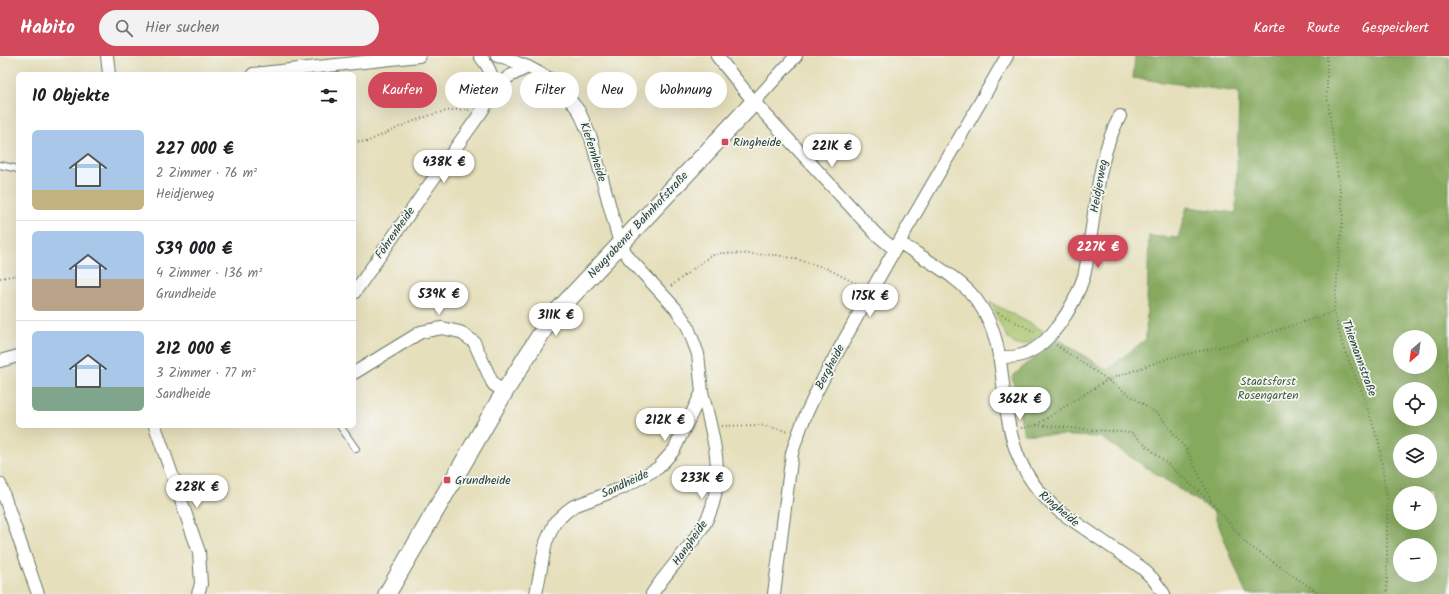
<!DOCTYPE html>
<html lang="de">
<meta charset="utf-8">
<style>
body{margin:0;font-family:Kalam,sans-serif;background:#f2f2f2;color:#202124;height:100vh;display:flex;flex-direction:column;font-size:15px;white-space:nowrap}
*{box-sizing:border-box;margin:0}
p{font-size:13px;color:#757577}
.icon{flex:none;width:22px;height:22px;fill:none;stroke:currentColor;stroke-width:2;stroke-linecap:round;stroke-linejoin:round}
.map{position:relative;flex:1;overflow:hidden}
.details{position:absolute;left:16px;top:16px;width:340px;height:356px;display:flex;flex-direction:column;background:#fff;border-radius:6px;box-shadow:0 4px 16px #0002}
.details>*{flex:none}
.top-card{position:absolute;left:368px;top:16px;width:380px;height:36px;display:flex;gap:8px}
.needle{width:26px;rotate:208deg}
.controls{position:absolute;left:1393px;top:274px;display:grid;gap:8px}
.controls a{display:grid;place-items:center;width:44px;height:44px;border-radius:50%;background:#fff;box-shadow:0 4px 16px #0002;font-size:20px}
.price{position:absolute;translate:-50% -34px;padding:0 9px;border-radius:14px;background:#fff;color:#222;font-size:13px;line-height:26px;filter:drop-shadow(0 1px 2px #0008)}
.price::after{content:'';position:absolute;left:50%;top:24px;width:12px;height:9px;margin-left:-6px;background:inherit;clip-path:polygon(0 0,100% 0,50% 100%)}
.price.active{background:#d1495b;color:#fff}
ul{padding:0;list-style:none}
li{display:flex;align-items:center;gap:12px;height:100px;padding:0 16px}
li+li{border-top:1px solid #e0e0e0}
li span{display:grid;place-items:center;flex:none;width:112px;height:80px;border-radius:6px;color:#555}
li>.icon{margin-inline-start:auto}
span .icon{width:48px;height:48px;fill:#fffc;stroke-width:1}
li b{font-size:17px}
h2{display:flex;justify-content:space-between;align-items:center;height:48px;padding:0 16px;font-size:17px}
.chip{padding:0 14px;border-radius:18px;background:#fff;box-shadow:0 4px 16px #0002;font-size:14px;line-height:36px}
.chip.active{background:#d1495b;color:#fff}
header{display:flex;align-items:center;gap:24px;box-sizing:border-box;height:56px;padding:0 20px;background:#d1495b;color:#fff}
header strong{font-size:19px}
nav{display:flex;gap:22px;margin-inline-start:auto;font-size:14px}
.search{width:280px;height:36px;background:#f2f2f2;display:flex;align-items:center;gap:10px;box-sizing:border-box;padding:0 14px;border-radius:22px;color:#757577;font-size:15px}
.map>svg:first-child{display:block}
</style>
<header>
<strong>Habito</strong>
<div class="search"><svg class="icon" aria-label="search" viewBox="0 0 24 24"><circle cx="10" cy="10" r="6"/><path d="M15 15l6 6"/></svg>Hier suchen</div>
<nav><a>Karte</a><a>Route</a><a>Gespeichert</a></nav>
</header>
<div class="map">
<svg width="1449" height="538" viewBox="0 0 1449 538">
<rect width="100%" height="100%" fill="#f6f6f2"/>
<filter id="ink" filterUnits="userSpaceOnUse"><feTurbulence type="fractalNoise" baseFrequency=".025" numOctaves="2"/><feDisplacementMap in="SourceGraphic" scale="8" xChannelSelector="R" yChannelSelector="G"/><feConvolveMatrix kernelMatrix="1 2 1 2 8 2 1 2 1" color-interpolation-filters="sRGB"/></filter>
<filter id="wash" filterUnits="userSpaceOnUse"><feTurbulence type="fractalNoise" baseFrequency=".012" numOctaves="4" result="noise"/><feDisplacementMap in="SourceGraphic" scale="16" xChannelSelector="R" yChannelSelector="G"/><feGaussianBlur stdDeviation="0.9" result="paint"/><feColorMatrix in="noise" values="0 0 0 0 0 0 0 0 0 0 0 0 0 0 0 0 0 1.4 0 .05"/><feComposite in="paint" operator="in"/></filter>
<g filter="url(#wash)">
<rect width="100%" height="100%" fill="#e6dfbb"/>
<path fill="#a7c369" stroke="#63804e" d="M990,246L1044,275C1039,279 1033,285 1026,288C1006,297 998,258 990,246Z"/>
<path fill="#85a95d" stroke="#527348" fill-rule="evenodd" d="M1135,0H1449V538H1246L1213,455L1100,381L1024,378L1012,321L1056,282L1107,314L1146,283L1149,180L1178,182L1187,151L1236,157L1239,36L1133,22ZM1400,281H1430V311H1400ZM1400,333H1430V363H1400ZM1400,385H1430V415H1400ZM1400,437H1430V467H1400ZM1400,489H1430V519H1400Z"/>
</g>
<g filter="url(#ink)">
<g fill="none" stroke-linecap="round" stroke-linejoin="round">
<g stroke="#657663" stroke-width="8">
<path id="lane" d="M0,109L18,113
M340,370L356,393"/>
</g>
<g stroke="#657663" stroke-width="14">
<path id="street" d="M107,0L109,18
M480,0C492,15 493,20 492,39
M497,0L503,1L528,11L550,23L564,36L579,55L591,82L620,188L629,202L676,253L687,269L698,298L702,336L674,394L658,412L622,432L574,450L567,455L555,466L546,486L536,538
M717,0L754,46L876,178L895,194
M253,18L419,0
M754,46L796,0
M899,186C924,203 965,224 980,249C995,271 999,295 1002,320C1009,377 1013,416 1059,455L1142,512L1153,523L1164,538
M354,237L427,132L482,55L492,39L508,21L528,11
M1000,301C1006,301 1013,301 1018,300C1050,293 1075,248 1084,220C1087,208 1088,196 1090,184C1097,142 1099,98 1120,60
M0,305L18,300
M354,317L421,276L442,272L460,276L474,286L492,326L494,329L505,335
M155,370L199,496L201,528L198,538
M0,428L38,538
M652,538C668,513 690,493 705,467C728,426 713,378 702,336
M774,538L792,397C806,349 833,305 857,261C905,173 957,87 1007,0"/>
</g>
<g stroke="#657663" stroke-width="19">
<path id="secondary" d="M387,538L505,335L551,262L754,46"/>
</g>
<path stroke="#657663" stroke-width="2" stroke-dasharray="1 3" stroke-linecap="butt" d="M1327,0V38L1343,158L1334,256L1343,291L1362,336L1379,387L1387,444V538
M354,85L366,86C394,74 439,50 469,54
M0,222L18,219
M671,230L710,200L722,197L776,199L793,202L826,212L861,230
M998,257L1037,277
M1056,289L1159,359L1188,396L1212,446
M1036,369L1132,377L1213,448L1247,488L1320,538
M722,370L760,369L787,375
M1021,372L1036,369L1107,324L1169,302L1241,286L1334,256"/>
<use href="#lane" stroke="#fff" stroke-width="6"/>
<use href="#street" stroke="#fff" stroke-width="12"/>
<use href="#secondary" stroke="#fff" stroke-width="17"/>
</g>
</g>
<g fill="#d1495b" stroke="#f6f6f2" stroke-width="1.5">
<rect x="721" y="82" width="8" height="8" rx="2"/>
<rect x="443" y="420" width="8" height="8" rx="2"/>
</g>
<g text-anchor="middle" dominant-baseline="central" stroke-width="3.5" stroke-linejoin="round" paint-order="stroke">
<g font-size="12" fill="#1f3d34" stroke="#f6f6f2" text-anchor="start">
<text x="733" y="86">Ringheide</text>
<text x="455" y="424">Grundheide</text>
</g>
<g font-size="12" fill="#1f3d34" stroke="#f6f6f2">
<text transform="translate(593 96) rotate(72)">Kiefernheide</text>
<text transform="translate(1099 130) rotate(-80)">Heidjerweg</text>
<text transform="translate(638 169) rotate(-47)">Neugrabener Bahnhofstraße</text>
<text transform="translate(395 177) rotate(-55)">Föhrenheide</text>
<text transform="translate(1359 302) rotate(70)">Thiemannstraße</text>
<text transform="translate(830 311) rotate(-62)">Bergheide</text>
<text transform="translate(625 428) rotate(-25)">Sandheide</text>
<text transform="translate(1059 453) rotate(40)">Ringheide</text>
<text transform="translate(690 487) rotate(-55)">Hangheide</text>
</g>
<g font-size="12" fill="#415e41" stroke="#f6f6f2">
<text x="1268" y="325">Staatsforst<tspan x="1268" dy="14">Rosengarten</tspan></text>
</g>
</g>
</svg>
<div class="controls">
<a><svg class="needle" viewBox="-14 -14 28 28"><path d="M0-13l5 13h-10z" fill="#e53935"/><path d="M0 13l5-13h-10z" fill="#757577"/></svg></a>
<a><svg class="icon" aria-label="locate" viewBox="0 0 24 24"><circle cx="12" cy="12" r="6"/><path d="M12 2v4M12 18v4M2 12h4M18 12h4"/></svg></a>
<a><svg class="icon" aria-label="layers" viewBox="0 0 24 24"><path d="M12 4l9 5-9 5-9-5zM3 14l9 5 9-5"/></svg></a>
<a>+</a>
<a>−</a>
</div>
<b class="price" style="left:832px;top:112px">221K €</b>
<b class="price" style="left:444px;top:128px">438K €</b>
<b class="price active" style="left:1098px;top:213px">227K €</b>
<b class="price" style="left:439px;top:260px">539K €</b>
<b class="price" style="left:870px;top:262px">175K €</b>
<b class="price" style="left:556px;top:281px">311K €</b>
<b class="price" style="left:1020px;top:365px">362K €</b>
<b class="price" style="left:665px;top:386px">212K €</b>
<b class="price" style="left:702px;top:444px">233K €</b>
<b class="price" style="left:197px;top:453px">228K €</b>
<div class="top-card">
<a class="chip active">Kaufen</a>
<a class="chip">Mieten</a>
<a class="chip">Filter</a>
<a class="chip">Neu</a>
<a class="chip">Wohnung</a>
</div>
<section class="details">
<h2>10 Objekte<svg class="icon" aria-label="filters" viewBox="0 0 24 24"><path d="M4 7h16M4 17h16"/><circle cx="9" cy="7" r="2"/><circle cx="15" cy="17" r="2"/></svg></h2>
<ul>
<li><span style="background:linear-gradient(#a9c7e8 75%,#c2b280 0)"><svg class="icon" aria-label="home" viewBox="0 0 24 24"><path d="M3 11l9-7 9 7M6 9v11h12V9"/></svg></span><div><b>227 000 €</b><p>2 Zimmer · 76 m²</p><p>Heidjerweg</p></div></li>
<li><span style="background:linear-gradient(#a9c7e8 60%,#b9a48a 0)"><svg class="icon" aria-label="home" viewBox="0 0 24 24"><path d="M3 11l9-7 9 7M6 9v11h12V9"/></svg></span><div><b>539 000 €</b><p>4 Zimmer · 136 m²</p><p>Grundheide</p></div></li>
<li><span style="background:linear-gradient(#a9c7e8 70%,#7fa58c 0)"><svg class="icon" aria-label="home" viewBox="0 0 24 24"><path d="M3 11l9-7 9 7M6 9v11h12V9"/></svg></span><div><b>212 000 €</b><p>3 Zimmer · 77 m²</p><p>Sandheide</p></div></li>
</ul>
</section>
</div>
